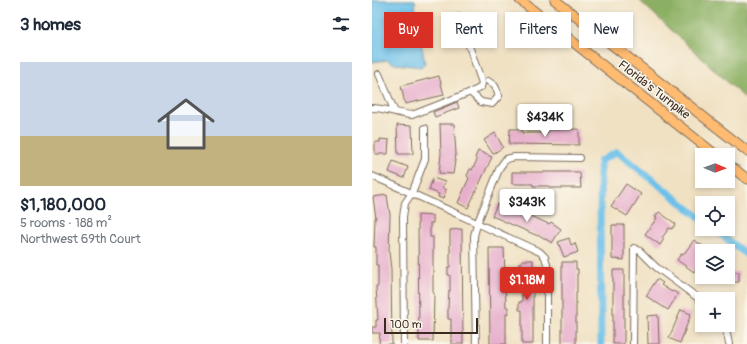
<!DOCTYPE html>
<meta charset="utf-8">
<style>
body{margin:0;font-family:Pangolin,sans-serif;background:#f2f2f3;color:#1f2937;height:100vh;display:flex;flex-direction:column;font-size:15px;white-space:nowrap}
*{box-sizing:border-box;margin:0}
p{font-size:13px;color:#747a83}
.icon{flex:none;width:22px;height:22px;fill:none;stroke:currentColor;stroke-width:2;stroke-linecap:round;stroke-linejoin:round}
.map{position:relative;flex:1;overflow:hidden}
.side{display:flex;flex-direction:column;background:#fff;width:372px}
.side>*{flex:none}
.banner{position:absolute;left:12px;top:12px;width:303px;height:36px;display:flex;gap:8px}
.needle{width:26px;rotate:91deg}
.buttons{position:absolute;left:323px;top:148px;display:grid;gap:8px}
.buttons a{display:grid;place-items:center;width:40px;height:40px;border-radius:0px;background:#fff;box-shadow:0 2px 6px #0003;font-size:20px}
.scale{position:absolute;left:12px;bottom:10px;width:94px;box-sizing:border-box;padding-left:4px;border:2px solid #3b2a1e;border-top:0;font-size:11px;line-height:14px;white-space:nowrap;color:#3b2a1e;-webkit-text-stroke:3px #fbf7ec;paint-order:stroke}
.price{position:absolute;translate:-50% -34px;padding:0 9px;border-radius:4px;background:#fff;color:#222;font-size:13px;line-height:26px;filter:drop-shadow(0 1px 2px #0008)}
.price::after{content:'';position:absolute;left:50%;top:24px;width:12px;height:9px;margin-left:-6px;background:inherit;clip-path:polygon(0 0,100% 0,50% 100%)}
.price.current{background:#d93025;color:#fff}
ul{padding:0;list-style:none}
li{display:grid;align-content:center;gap:8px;height:212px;padding:0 20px}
li span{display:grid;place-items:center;height:124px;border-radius:0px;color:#555}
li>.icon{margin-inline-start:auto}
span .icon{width:72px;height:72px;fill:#fffc;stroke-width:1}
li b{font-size:17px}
h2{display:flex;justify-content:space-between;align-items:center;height:48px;padding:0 20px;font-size:17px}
.pill{padding:0 14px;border-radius:0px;background:#fff;box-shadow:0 2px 6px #0003;font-size:14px;line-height:36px}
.pill.current{background:#d93025;color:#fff}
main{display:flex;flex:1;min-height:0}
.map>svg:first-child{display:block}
</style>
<main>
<section class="side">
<h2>3 homes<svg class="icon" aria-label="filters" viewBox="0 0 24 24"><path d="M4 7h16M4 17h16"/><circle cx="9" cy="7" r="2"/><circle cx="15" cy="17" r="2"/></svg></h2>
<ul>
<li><span style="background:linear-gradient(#c9d6e8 60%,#c2b280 0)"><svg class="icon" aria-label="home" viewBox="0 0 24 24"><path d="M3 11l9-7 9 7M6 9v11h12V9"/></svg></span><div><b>$1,180,000</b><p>5 rooms · 188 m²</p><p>Northwest 69th Court</p></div></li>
</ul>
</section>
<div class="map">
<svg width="375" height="344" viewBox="0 0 375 344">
<rect width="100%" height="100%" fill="#fbf7ec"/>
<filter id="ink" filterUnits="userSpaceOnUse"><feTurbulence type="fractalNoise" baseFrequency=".025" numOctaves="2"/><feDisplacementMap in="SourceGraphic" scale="8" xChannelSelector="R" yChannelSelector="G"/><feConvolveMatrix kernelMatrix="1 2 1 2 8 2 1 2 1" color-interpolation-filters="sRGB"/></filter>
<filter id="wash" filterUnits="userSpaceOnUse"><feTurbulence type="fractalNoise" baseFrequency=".012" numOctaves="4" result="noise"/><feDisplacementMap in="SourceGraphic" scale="16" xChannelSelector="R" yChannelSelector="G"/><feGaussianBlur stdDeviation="0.9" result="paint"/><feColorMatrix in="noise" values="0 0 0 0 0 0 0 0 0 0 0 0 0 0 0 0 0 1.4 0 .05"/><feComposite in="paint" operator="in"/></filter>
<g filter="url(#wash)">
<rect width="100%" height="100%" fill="#f0e1c3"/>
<path fill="#8cb064" stroke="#646d41" d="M267,0H375V100Z"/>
<path fill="#6dc1e9" stroke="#547684" d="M0,0H43L44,15L53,63L49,67L23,64L15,60L0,62Z"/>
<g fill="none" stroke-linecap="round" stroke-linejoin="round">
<path stroke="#6dc1e9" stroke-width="7" d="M342,229L375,255
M229,344L228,161L245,152L330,219"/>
</g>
<g id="blocks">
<path fill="#e7afcc" d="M67,76L72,95L33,104L29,86Z
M85,102L87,108L63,117L61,112Z
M68,124H82L84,154L81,174L67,173L69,154Z
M25,125L40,126L41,154H26Z
M138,129H150V133H176V130L207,129V145L137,144Z
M123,133L131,147L121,154L112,140Z
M8,139L17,140L16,154H3V142H8Z
M106,151L120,157L96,208L86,203L97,178L95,176L98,169L100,170L105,160L103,158Z
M21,161L36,167L32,178L17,172Z
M140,172H208L209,188H178V186H161V184H140Z
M61,178L73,182L70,188L74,190L71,199L66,197L67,194L57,190Z
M254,184L269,194L255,216L239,206Z
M15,195L18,215L17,252L19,269L20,344H7L8,333H0V327H4V320H6L4,286H6V265H4V247H2L3,218H4L1,197Z
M125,204L129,206L130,204L177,224L179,222L189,229L180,243L167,235L166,236L120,216Z
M287,212L304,224L300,229L297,228L290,238L292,239L288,245L273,234L285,218L283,217Z
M46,215L61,216V223H58V237H61V293H62L61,341H47Z
M240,225H252V260L240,259Z
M90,229L91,344H79V319H76V307L77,291H78V275H76V267H78V230Z
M197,238L199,245L203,243L206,252L192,257L186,242Z
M322,240L338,251H330V256L324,265L325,266L322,272L305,260L309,254L311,255Z
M117,248H132L134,307H136V314H134V344H118Z
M150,260H161V344H150V310H147V302H150V276H147V263H150Z
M190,262H204V269H206V274H205V292H204V344H190Z
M241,270H252V344H241Z
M356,272H367V282L332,283V277H356Z
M285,279L291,283L289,285L300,292L301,291L306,294L296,310L274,296Z
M309,310L319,314L308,343L297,338Z
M286,315L287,344H276L275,316Z"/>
</g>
</g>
<g filter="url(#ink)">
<use href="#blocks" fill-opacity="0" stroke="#7a6a58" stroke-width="1"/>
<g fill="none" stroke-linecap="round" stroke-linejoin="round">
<g stroke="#7a6a58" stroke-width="8">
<path id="minor" d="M7,74L22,110
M99,93L109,102L120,104L127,96L123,86L116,81
M0,108C14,108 26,114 40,115L104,90L109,87L110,83L87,17
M0,176C57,200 112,227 168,252L173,257L175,264V344
M351,325L354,330L357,344
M32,344L31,217L33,203L40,193L53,159V128
M104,344L102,236L105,224L128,167L134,159L143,157L208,158
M261,344L262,248L268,251L284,267L330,301"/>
</g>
<g stroke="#7a6a58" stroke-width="11">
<path id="highway" d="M148,0L344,155
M183,0L375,151
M356,164L375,179"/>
</g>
<use href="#minor" stroke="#fff" stroke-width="6"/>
<use href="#highway" stroke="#ffbb71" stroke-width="9"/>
</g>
</g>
<g text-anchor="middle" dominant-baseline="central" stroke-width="3" stroke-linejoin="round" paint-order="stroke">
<g font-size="12" fill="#3b2a1e" stroke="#fbf7ec">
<text transform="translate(282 90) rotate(38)">Florida's Turnpike</text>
</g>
</g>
</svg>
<div class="buttons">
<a><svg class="needle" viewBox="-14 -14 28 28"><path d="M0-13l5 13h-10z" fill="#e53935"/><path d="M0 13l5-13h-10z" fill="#747a83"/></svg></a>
<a><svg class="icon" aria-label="locate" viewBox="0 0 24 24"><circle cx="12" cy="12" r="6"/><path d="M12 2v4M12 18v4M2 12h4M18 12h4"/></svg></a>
<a><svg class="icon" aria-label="layers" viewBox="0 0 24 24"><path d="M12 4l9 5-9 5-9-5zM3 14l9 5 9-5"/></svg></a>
<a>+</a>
</div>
<div class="scale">100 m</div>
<b class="price" style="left:173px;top:138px">$434K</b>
<b class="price" style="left:155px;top:223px">$343K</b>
<b class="price current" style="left:155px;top:301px">$1.18M</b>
<div class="banner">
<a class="pill current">Buy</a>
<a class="pill">Rent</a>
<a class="pill">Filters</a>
<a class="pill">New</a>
</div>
</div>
</main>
